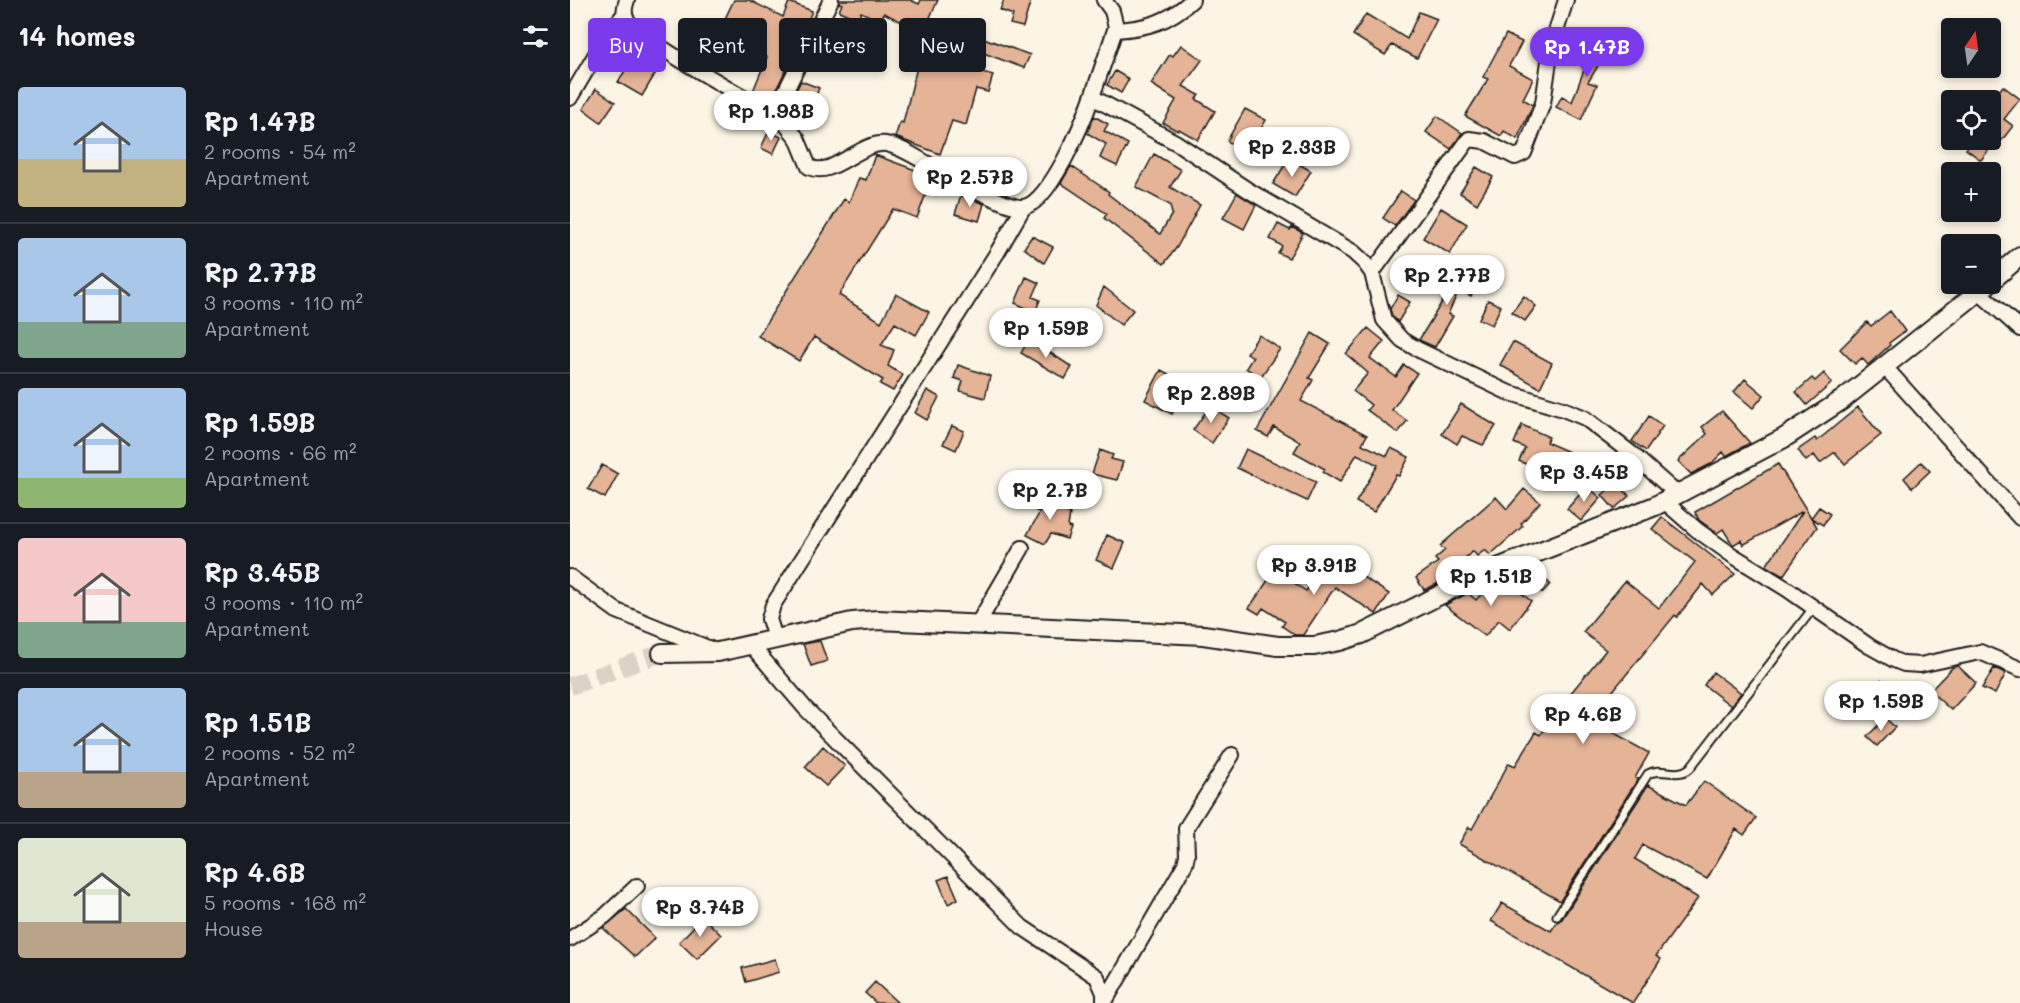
<!DOCTYPE html>
<meta charset="utf-8">
<style>
body{margin:0;font-family:Mali,sans-serif;background:#20242c;color:#f1f3f6;height:100vh;display:flex;flex-direction:column;font-size:22px;white-space:nowrap}
*{box-sizing:border-box;margin:0}
p{font-size:20px;color:#9ea1a6}
.icon{flex:none;width:33px;height:33px;fill:none;stroke:currentColor;stroke-width:2;stroke-linecap:round;stroke-linejoin:round}
.map{position:relative;flex:1;overflow:hidden}
.details{display:flex;flex-direction:column;background:#171b24;width:570px}
.details>*{flex:none}
.guide{position:absolute;left:18px;top:18px;width:570px;height:54px;display:flex;gap:12px}
.needle{width:39px;rotate:13deg}
.buttons{position:absolute;left:1371px;top:18px;display:grid;gap:12px}
.buttons a{display:grid;place-items:center;width:60px;height:60px;border-radius:6px;background:#171b24;box-shadow:0 3px 9px #0003;font-size:30px}
.price{position:absolute;translate:-50% -51px;padding:0 14px;border-radius:21px;background:#fff;color:#222;font-size:20px;line-height:39px;filter:drop-shadow(0 2px 3px #0008)}
.price::after{content:'';position:absolute;left:50%;top:36px;width:18px;height:14px;margin-left:-9px;background:inherit;clip-path:polygon(0 0,100% 0,50% 100%)}
.price.active{background:#7c3aed;color:#fff}
ul{padding:0;list-style:none}
li{display:flex;align-items:center;gap:18px;height:150px;padding:0 18px}
li+li{border-top:2px solid #363941}
li span{display:grid;place-items:center;flex:none;width:168px;height:120px;border-radius:6px;color:#555}
li>.icon{margin-inline-start:auto}
span .icon{width:72px;height:72px;fill:#fffc;stroke-width:1}
li b{font-size:26px}
h2{display:flex;justify-content:space-between;align-items:center;height:72px;padding:0 18px;font-size:26px}
.tag{padding:0 21px;border-radius:6px;background:#171b24;box-shadow:0 3px 9px #0003;font-size:21px;line-height:54px}
.tag.active{background:#7c3aed;color:#fff}
main{display:flex;flex:1;min-height:0}
.map>svg:first-child{display:block}
</style>
<main>
<section class="details">
<h2>14 homes<svg class="icon" aria-label="filters" viewBox="0 0 24 24"><path d="M4 7h16M4 17h16"/><circle cx="9" cy="7" r="2"/><circle cx="15" cy="17" r="2"/></svg></h2>
<ul>
<li><span style="background:linear-gradient(#a9c7e8 60%,#c2b280 0)"><svg class="icon" aria-label="home" viewBox="0 0 24 24"><path d="M3 11l9-7 9 7M6 9v11h12V9"/></svg></span><div><b>Rp 1.47B</b><p>2 rooms · 54 m²</p><p>Apartment</p></div></li>
<li><span style="background:linear-gradient(#a9c7e8 70%,#7fa58c 0)"><svg class="icon" aria-label="home" viewBox="0 0 24 24"><path d="M3 11l9-7 9 7M6 9v11h12V9"/></svg></span><div><b>Rp 2.77B</b><p>3 rooms · 110 m²</p><p>Apartment</p></div></li>
<li><span style="background:linear-gradient(#a9c7e8 75%,#8fb573 0)"><svg class="icon" aria-label="home" viewBox="0 0 24 24"><path d="M3 11l9-7 9 7M6 9v11h12V9"/></svg></span><div><b>Rp 1.59B</b><p>2 rooms · 66 m²</p><p>Apartment</p></div></li>
<li><span style="background:linear-gradient(#f6c9c9 70%,#7fa58c 0)"><svg class="icon" aria-label="home" viewBox="0 0 24 24"><path d="M3 11l9-7 9 7M6 9v11h12V9"/></svg></span><div><b>Rp 3.45B</b><p>3 rooms · 110 m²</p><p>Apartment</p></div></li>
<li><span style="background:linear-gradient(#a9c7e8 70%,#b9a48a 0)"><svg class="icon" aria-label="home" viewBox="0 0 24 24"><path d="M3 11l9-7 9 7M6 9v11h12V9"/></svg></span><div><b>Rp 1.51B</b><p>2 rooms · 52 m²</p><p>Apartment</p></div></li>
<li><span style="background:linear-gradient(#dfe7d0 70%,#b9a48a 0)"><svg class="icon" aria-label="home" viewBox="0 0 24 24"><path d="M3 11l9-7 9 7M6 9v11h12V9"/></svg></span><div><b>Rp 4.6B</b><p>5 rooms · 168 m²</p><p>House</p></div></li>
</ul>
</section>
<div class="map">
<svg width="1450" height="1003" viewBox="0 0 1450 1003">
<rect width="100%" height="100%" fill="#fcf5e5"/>
<filter id="ink" filterUnits="userSpaceOnUse"><feTurbulence type="fractalNoise" baseFrequency=".0167" numOctaves="2"/><feDisplacementMap in="SourceGraphic" scale="12" xChannelSelector="R" yChannelSelector="G"/><feConvolveMatrix kernelMatrix="1 2 1 2 8 2 1 2 1" color-interpolation-filters="sRGB"/></filter>
<g filter="url(#ink)">
<path fill="#e5b396" stroke="#1c1c1c" stroke-width="1.5" d="M164,0H179L213,17L219,2L242,11L225,51L202,98L183,91L197,57L148,33Z
M270,0H340L349,4L351,0H368L354,30L337,22L336,24L314,13L310,21L291,12L288,19L269,11L272,4L269,3Z
M434,0H461L453,27L440,24L443,15L430,10Z
M849,12L867,19L847,58L822,45L815,55L783,35L796,14L837,39Z
M378,25L460,55L454,68L373,38Z
M1031,30L1045,38L1018,82L1027,85L1011,120L986,107L992,96L1002,102L1017,62L1013,60Z
M936,34L952,42L939,66L963,79L953,99L963,105L947,139L934,131L931,136L895,116L918,79L913,77Z
M611,45L632,60L613,86L629,95L626,99L645,111L628,140L609,129L608,131L593,123L606,100L581,84L600,54L603,56Z
M67,51L91,64L72,96L48,82Z
M350,55L423,75L418,92L406,89L396,125L382,121L370,154L325,137L330,122L333,123Z
M545,71L559,79L551,93L537,85Z
M231,81L249,88L241,109L221,100Z
M1433,86L1450,99L1434,119L1443,126L1432,140L1428,138L1411,160L1396,149L1403,140H1420V117L1428,106L1421,101Z
M26,89L45,102L31,122L13,109Z
M675,109L696,120L686,138L679,134L671,149L657,141Z
M524,116L538,124L534,131L558,144L547,166L530,158L536,144L517,133Z
M867,116L892,133L881,149L856,132Z
M199,131L211,137L203,154L191,148Z
M584,154L611,170L600,187L630,205L607,247L594,264L534,218L537,214L491,183L501,166L539,192L538,194L590,234L602,214L600,205L566,187Z
M305,155L356,174L372,182L367,195L357,191L347,218L323,209L269,295L311,322L326,294L359,312L346,335L325,323L311,345L324,350L318,366L333,375L323,391L310,384L313,380L244,337L229,361L188,336L274,199L279,202L289,178L296,180Z
M719,158L741,171L725,197L703,184Z
M906,167L923,177L907,204L890,193Z
M831,191L844,200L825,226L813,218Z
M667,193L686,205L674,229L653,218Z
M391,195L414,204L409,221L385,214Z
M871,208L897,224L880,254L853,238Z
M708,224L720,230L722,227L733,233L719,258L708,253L712,246L700,239Z
M462,236L483,247L474,263L454,248Z
M882,269L908,282L901,296L889,290L878,314L883,316L865,347L849,340L878,292L872,289Z
M456,277L469,283L463,297L470,300L465,312L445,303Z
M534,287L563,310L551,325L526,305Z
M828,295L840,302L828,322L822,316L820,309Z
M954,296L966,306L955,321L942,312Z
M918,300L931,306L922,325L909,319Z
M1320,311L1335,331L1319,343L1320,345L1298,365L1292,358L1285,364L1270,349L1297,322L1301,326Z
M798,328L814,341L800,358L826,377L834,365L847,373L822,410L837,421L828,433L797,410L801,405L783,391L798,373L776,354Z
M742,333L760,344L739,378L743,380L731,401L797,435L792,444L817,456L821,448L839,457L829,476L826,475L804,512L786,502L808,465L787,454L770,482L753,472L755,469L724,452L730,442L704,427L698,437L687,431Z
M689,335L710,349L690,378L676,368L683,357L677,353Z
M459,339L502,367L495,379L451,353Z
M943,342L982,363L970,388L930,365Z
M388,365L420,376L415,398L390,391L393,381L384,378Z
M591,370L610,380L606,388L614,393L602,414L575,400Z
M1254,373L1262,383L1237,405L1226,392L1242,378L1245,381Z
M1175,379L1194,395L1183,408L1164,392Z
M357,390L369,397L357,420L345,413Z
M891,404L926,426L913,445L892,436L887,444L872,434Z
M640,406L659,418L642,443L623,430Z
M1288,407L1311,435L1275,464L1265,452L1250,463L1244,455L1236,461L1228,450L1245,438L1247,441Z
M1152,411L1180,443L1156,456L1153,452L1141,464L1121,474L1108,461L1137,434L1132,427Z
M1079,416L1093,426L1076,451L1062,441Z
M952,425L979,437L976,442L1008,456L998,479L966,465L965,468L949,461L955,448L944,443Z
M382,426L394,431L386,450L373,444Z
M676,449L746,482L737,501L667,468Z
M530,450L543,455L541,459L553,462L547,480L522,474Z
M1351,462L1360,471L1342,488L1334,478Z
M1208,464L1247,527L1213,576L1196,566L1233,511L1173,545L1171,540L1163,545L1153,529L1147,533L1129,520L1125,512Z
M32,465L48,474L35,498L18,489Z
M1047,482L1059,496L1044,509L1032,495Z
M1017,486L1031,498L1011,521L997,509Z
M954,489L970,502L951,524L953,526L920,555L915,550L907,556L903,551L868,582L869,583L854,590L846,578L868,562L865,559L875,550L870,546L926,497L937,509Z
M473,493L488,499L484,509L500,513L498,527L501,528L497,539L481,534L475,544L457,535L470,512L466,511Z
M1249,507L1260,514L1253,525L1241,518Z
M1092,517L1165,574L1143,595L1133,584L1107,617L1105,615L1019,720L1079,753L1065,778L1068,779L990,901L889,844L899,827L902,829L939,763L945,766L966,732L971,735L988,704L991,705L1036,650L1013,632L1055,581L1089,608L1125,562L1082,529Z
M537,535L555,543L544,568L526,560Z
M758,559L781,575L784,571L819,594L806,614L765,587L733,635H725L712,626L715,622L693,608L689,614L679,608L705,570L736,591Z
M963,566L980,584L972,593L955,574Z
M933,578L961,601L940,629L929,620L915,636L875,605L898,593L906,600L921,583Z
M250,641L257,661L241,666L233,644Z
M1388,666L1406,683L1381,710L1360,691L1383,667Z
M1424,668L1436,673L1425,694L1412,688Z
M1143,672L1171,693L1161,706L1134,685Z
M1311,680L1320,690L1303,705L1294,696Z
M1315,718L1325,727L1307,746L1297,737Z
M253,746L275,766L256,786L235,767Z
M1134,781L1186,818L1174,835L1166,829L1137,879L1073,845L1065,859L1128,898L1086,956L1091,959L1063,1003L921,921L932,903L981,931L987,922L992,919L1078,785L1116,805Z
M378,876L388,899L378,904L368,880Z
M56,909L85,938L65,957L33,928Z
M133,917L151,935L127,959L109,942Z
M205,959L209,972L176,982L172,968Z
M305,982L328,1003H306L295,993Z"/>
<g fill="none" stroke-linecap="round" stroke-linejoin="round">
<path stroke="#dad4c7" stroke-width="18" stroke-dasharray="18 9" stroke-linecap="butt" d="M0,686L92,653"/>
<g stroke="#1c1c1c" stroke-width="11">
<path id="service" d="M987,916L1078,774C1091,766 1107,779 1120,768L1244,607"/>
</g>
<g stroke="#1c1c1c" stroke-width="18">
<path id="minor" d="M57,0C55,6 53,12 56,18C66,39 185,102 212,120L227,138L239,167C263,179 290,141 316,144C334,148 350,160 365,168C382,177 437,209 453,207C479,205 514,120 522,97
M534,0L542,11L546,27L522,97L607,143L678,190L783,252L794,262L802,273L814,320L832,340L847,349L937,392L993,409L1015,418L1062,454L1107,494
M546,30C577,28 599,22 622,0
M0,98L36,37L55,13
M204,114L261,0
M802,273L899,139L914,141L945,157L954,153L973,103L981,47L996,0
M1409,292L1450,329
M1314,366L1450,518
M1094,501L1127,530L1162,555L1217,589L1299,646L1324,660L1334,664L1350,665L1410,652L1450,669
M0,577L47,611L143,650
M407,625L452,548
M205,638L199,619L203,605L427,253L453,208
M181,645L235,708L452,927L527,977L534,993V1003
M0,939L35,916L67,886
M534,1003L615,864L617,855L616,828L662,755"/>
</g>
<g stroke="#1c1c1c" stroke-width="22">
<path id="tertiary" d="M1420,282L1450,256
M92,653L148,652L282,622L308,620L633,635L708,646H744L770,641L792,634L910,575L1085,506L1214,438L1272,400L1418,284"/>
</g>
<use href="#service" stroke="#fcf5e5" stroke-width="7"/>
<use href="#minor" stroke="#fcf5e5" stroke-width="14"/>
<use href="#tertiary" stroke="#fcf5e5" stroke-width="18"/>
</g>
</g>
</svg>
<div class="buttons">
<a><svg class="needle" viewBox="-14 -14 28 28"><path d="M0-13l5 13h-10z" fill="#e53935"/><path d="M0 13l5-13h-10z" fill="#9ea1a6"/></svg></a>
<a><svg class="icon" aria-label="locate" viewBox="0 0 24 24"><circle cx="12" cy="12" r="6"/><path d="M12 2v4M12 18v4M2 12h4M18 12h4"/></svg></a>
<a>+</a>
<a>−</a>
</div>
<b class="price active" style="left:1017px;top:78px">Rp 1.47B</b>
<b class="price" style="left:201px;top:142px">Rp 1.98B</b>
<b class="price" style="left:722px;top:178px">Rp 2.33B</b>
<b class="price" style="left:400px;top:208px">Rp 2.57B</b>
<b class="price" style="left:877px;top:306px">Rp 2.77B</b>
<b class="price" style="left:476px;top:359px">Rp 1.59B</b>
<b class="price" style="left:641px;top:424px">Rp 2.89B</b>
<b class="price" style="left:1014px;top:503px">Rp 3.45B</b>
<b class="price" style="left:480px;top:521px">Rp 2.7B</b>
<b class="price" style="left:744px;top:596px">Rp 3.91B</b>
<b class="price" style="left:921px;top:607px">Rp 1.51B</b>
<b class="price" style="left:1311px;top:732px">Rp 1.59B</b>
<b class="price" style="left:1013px;top:745px">Rp 4.6B</b>
<b class="price" style="left:130px;top:938px">Rp 3.74B</b>
<div class="guide">
<a class="tag active">Buy</a>
<a class="tag">Rent</a>
<a class="tag">Filters</a>
<a class="tag">New</a>
</div>
</div>
</main>
